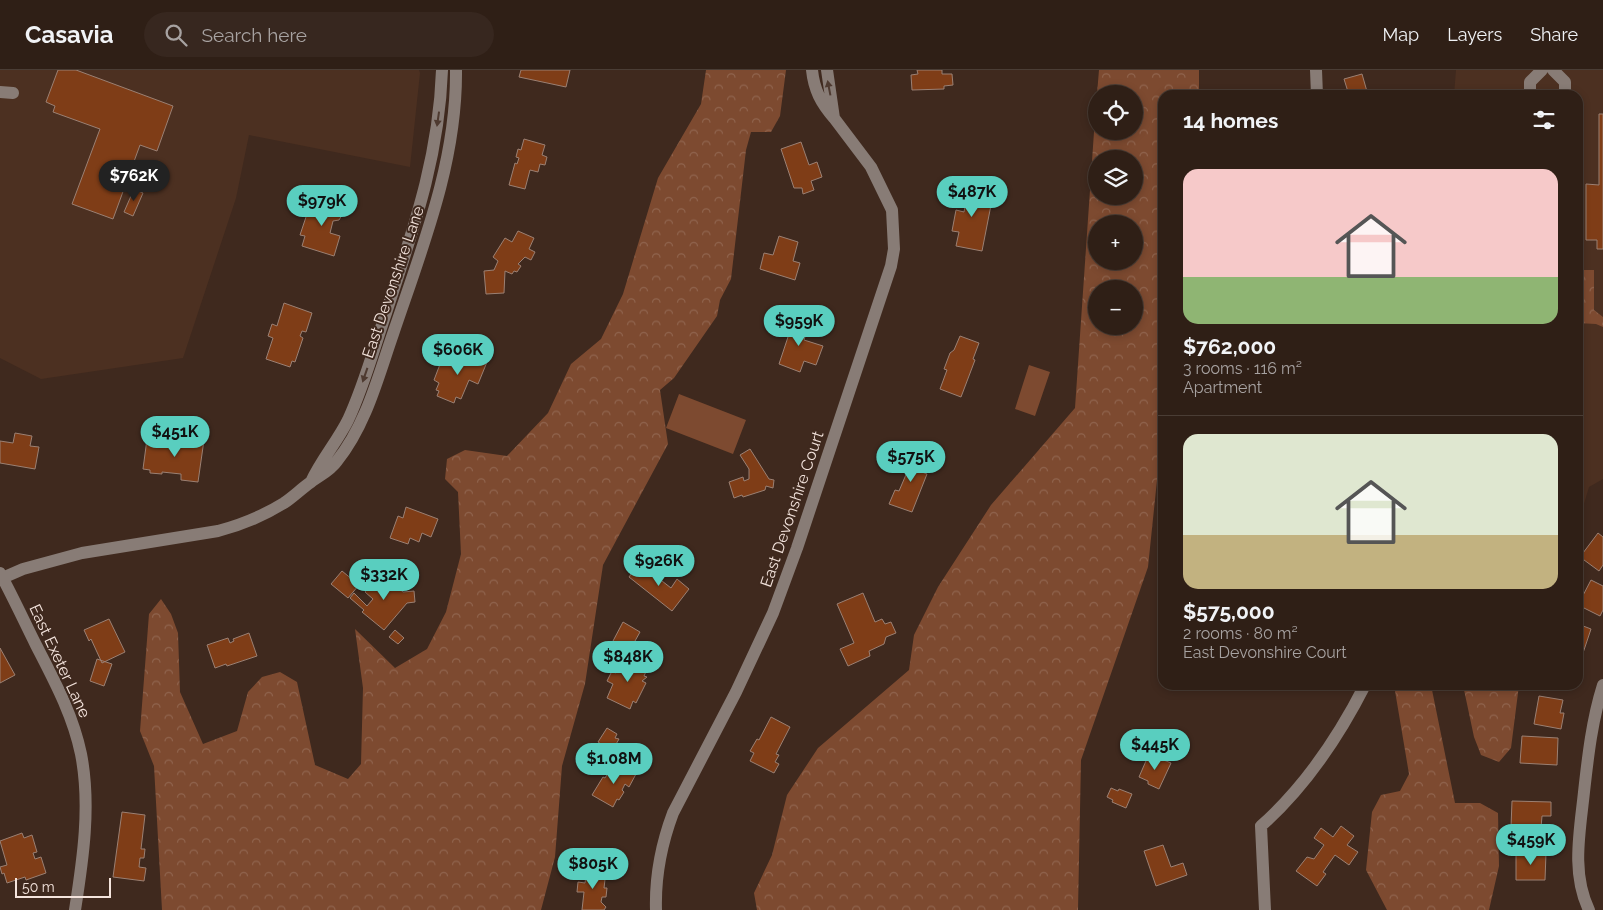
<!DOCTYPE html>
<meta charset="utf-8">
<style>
body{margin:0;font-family:Raleway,sans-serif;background:#37271f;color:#f1f3f6;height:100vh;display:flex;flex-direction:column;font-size:19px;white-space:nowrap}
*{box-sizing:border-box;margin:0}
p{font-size:16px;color:#a7a2a1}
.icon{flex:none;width:28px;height:28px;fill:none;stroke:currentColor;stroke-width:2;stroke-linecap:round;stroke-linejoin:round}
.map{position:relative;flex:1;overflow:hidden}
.details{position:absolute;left:1158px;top:20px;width:425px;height:600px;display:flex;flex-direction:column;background:#2f1f16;border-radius:15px;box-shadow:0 2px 8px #0003,0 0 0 1px #4a3d35}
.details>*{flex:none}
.buttons{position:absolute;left:1088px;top:15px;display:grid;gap:10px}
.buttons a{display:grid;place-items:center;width:55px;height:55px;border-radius:50%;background:#2f1f16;box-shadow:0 2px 8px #0003,0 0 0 1px #4a3d35;font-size:25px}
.scale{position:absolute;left:15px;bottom:12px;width:96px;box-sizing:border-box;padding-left:5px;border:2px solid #f4e4dd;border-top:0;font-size:14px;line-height:18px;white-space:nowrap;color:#f4e4dd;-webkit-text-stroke:4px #3f291e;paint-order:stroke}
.price{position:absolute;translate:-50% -42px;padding:0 11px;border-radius:18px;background:#59cebf;color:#111;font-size:16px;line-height:32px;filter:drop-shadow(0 1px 2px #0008)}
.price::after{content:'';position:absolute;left:50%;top:30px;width:15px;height:11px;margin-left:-8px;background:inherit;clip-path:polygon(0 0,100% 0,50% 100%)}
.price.selected{background:#222;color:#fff}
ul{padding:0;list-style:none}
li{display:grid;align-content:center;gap:10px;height:265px;padding:0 25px}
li+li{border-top:1px solid #4a3d35}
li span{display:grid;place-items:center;height:155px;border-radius:15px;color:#555}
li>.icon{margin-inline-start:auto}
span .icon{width:90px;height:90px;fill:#fffc;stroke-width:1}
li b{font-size:21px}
h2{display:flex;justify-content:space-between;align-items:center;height:60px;padding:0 25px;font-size:21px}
header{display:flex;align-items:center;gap:30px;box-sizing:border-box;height:70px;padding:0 25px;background:#2f1f16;border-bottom:1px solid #4a3d35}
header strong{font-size:24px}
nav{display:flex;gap:28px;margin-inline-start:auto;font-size:18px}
.search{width:350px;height:45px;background:#37271f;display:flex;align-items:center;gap:12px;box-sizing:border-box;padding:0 18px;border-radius:28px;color:#a7a2a1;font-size:19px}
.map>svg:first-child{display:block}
</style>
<header>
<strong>Casavia</strong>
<div class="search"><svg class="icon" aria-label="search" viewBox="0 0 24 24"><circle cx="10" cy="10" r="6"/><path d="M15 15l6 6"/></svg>Search here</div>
<nav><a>Map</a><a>Layers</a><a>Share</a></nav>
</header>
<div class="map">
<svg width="1603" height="840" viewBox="0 0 1603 840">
<defs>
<pattern id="forest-crowns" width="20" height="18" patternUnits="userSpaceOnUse" patternTransform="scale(1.25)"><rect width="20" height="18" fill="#7d4a30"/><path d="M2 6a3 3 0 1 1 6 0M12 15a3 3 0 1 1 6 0" fill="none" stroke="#90644e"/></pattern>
</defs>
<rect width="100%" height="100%" fill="#3f291e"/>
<path fill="#4c3021" d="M0,0H419L420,3L410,97L249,65L236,128L183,288L41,309L0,288Z
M1456,0H1603V409L1589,417L1578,454V25H1454Z"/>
<path fill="#7d4a30" d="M1029,295L1050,302L1035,346L1015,339Z
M679,324L746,350L733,384L666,358Z"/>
<path fill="url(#forest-crowns)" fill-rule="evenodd" d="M706,0H786L780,46L771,62H751L746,80L731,209L720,230L717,246L674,308L660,320L668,374L603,495L585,614L562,696L555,787L541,840H162L154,696L140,661L149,544L161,529L171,544L178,563L180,622L203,674L237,661L248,622L262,607L280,602L297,612L315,695L348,709L361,694L363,618L355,559L395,598L427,579L446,542L461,484L458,422L445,409L447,389L465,380L507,386L548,343L571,294L601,269L623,224L658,108L701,34Z
M1099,0H1199V25H1162V362L1148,497L1081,690L1078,840H757L754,823L772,785L787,725L818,678L909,600L914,565L938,517L991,435L1075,338L1096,33V61H1134V24H1097ZM1096,89H1134V126H1096ZM1096,154H1134V191H1096ZM1096,219H1134V256H1096Z
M1578,200H1594V240L1603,247V257L1596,254L1578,253Z
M1394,615H1431L1455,733H1480L1498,743L1499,796L1489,840H1387L1366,800L1372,742L1381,725L1400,721L1409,704Z
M1463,615H1519L1511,678L1499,692L1481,685L1474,667Z"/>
<path fill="#7f3d17" stroke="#9b8073" d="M58,0H76L173,36L157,81L140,75L113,149L72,134L100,59L53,42L55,36L46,32Z
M521,0H570L566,17L519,7Z
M917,0H942V4H952L953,15L944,16V19L912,20L911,5L918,4Z
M1362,4L1368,25H1349L1344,9Z
M1599,44H1603V179H1597V170H1586V114L1599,115Z
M524,69L545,75L542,85L547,87L545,95L540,94L538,102L530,100L525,119L509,115L515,93L517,94L519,88L516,87L518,79L521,80Z
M801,72L809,95L817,92L822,107L811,111L814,120L803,124L802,118H794L781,79Z
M973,110L991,135L982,181L956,176L959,162L952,161L956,140L964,142L966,131L958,120Z
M134,119L143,123L133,146L124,142Z
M317,127L342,134L340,140L342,145L339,150L333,151L330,163L340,166L334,186L302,176L305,166L300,165L307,144L311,146Z
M518,161L534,168L529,179L535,182L531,190L525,187L518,194L521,196L517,202L514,201L512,204L505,201L504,223L486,224L484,201L494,200L498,191L493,187L505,168L512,172Z
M779,166L798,172L793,191L800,193L795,210L760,199L764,183L773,185Z
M284,233L312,243L306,262L302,261L300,266L303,268L295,292L292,291L290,297L266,289L273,268L268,266L272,254L277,256Z
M788,248L809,255L804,270L823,276L816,295L804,291L800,302L779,294L788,267L782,265Z
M960,266L979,273L973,289L975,290L961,327L940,319L947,300L944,299L950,283L954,280Z
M459,284L467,287L469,284L487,292L478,314L469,310L461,329L456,327L454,333L437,326L439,321L436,320L439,313L434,310L442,289L454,294Z
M15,363L32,366L30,376L39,377L35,399L0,393V371L13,373Z
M183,368L204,370L198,412L181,410V404L162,402V404L150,403V400L143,399L147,369L183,374Z
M750,379L769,409L774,410L773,418L766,416L765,420L743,427L742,425L734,428L729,412L743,407L744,411L749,409V399L740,385Z
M912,380L928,387L922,402L927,404L912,442L889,434L895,420L899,421L908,400L905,399Z
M406,437L438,449L431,467L422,463L419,472L410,468L408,474L390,468L398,446L403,448Z
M1598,463L1603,467V495L1599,501L1580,487Z
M639,493L671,518L677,509L689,519L672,541L629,507Z
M342,501L359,515L348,528L331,514Z
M381,503L403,522L414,521L415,532L407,533L384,560L362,542L364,540L350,528L354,523L367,536L373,529L365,522Z
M1591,510L1603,516V540L1600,546L1578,535Z
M863,523L875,552L882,549L885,554L891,552L896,563L886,567L884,574L869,581L870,586L848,596L840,579L854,573L837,534Z
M109,549L125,582L102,593L91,569L89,571L84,560Z
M623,552L640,562L630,580L613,571Z
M1578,554L1591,559L1583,583L1578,581Z
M395,560L404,568L398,574L389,567Z
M249,563L257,586L227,596L226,594L215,598L207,575L228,568L230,573L234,571L233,569Z
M0,578L15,605L0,613Z
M97,589L112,594L104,616L90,611Z
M629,589L635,592L637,589L649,595L644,606L647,607L642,611L646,613L636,633L633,631L630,639L607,628L613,614L607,611L612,601L616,603L622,592L626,594Z
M1539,626L1563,630L1560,643H1564L1561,659L1534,654Z
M771,647L790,657L776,684L779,685L775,692L779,694L774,703L750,691L754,683L750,681L757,669L759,670Z
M607,658L617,664L615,668L619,669L615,676L612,675L609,679L598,672Z
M1522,666L1558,668L1557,695L1520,693Z
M1149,684L1171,693L1159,719L1148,714V711L1139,707Z
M616,693L636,704L629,717L625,714L622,720L624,722L619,730L617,729L613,737L592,725L603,707L605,708L611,698L614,700Z
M1111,718L1118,721L1119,719L1132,724L1126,738L1112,732L1113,730L1107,727Z
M1512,731L1551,732V746H1542L1541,758L1511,757Z
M122,742L145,745L141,779H145L144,788H140L139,797L146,798L144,811L113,807Z
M1341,756L1354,766L1347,775L1358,782L1349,795L1335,785L1323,802L1326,804L1317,816L1296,801L1307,787L1314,789L1324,775L1314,768L1321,758L1333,767Z
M22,763L24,768L32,765L37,782L33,783L35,789L41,787L46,803L26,810L25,807L7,813L4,803L2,804L0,797L7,795L0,771Z
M1163,775L1171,797L1183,793L1187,805L1156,816L1144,781Z
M1516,783H1546L1545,810H1516Z
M587,799L606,801L604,818H607L606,827H602L601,832L606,837L604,840H582L584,822H577L578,812L585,813Z"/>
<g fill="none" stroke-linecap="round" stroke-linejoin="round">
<path stroke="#887c76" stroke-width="12" d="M812,0C814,20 821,33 834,48L827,0
M1316,0L1317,25
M1553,0L1565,12V25
M0,22L13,23
M1530,25V12L1542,0
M311,412C321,390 337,372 348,350C364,316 374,278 386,243C413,160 439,88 442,0
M0,503C13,527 24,551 36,575C54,610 73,645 81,684C91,735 83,789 75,840
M0,509L23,499L82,483L218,461C241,455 263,446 284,433C293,427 301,419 311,412C320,405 330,401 337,391C366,355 378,307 393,264C422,178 457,92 456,0
M656,840C655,806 661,775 673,743L736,622L773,543L797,478L891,196L894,179L892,140L871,97L834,48
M1265,840L1261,756C1305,717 1338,668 1365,615
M1589,840C1571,803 1580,761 1584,722C1588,686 1592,650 1603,615"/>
</g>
<defs><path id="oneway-solid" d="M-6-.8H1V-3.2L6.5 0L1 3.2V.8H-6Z" transform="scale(1.25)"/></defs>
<g fill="#4e3a30">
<use href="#oneway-solid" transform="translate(829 18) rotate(-101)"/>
<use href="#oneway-solid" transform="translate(438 49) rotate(98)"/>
<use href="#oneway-solid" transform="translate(365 305) rotate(109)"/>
</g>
<g text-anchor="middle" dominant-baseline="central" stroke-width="4" stroke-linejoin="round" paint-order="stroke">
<g font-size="16" fill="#f4e4dd" stroke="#3f291e">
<text transform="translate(393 212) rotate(-71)">East Devonshire Lane</text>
<text transform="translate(792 439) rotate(-71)">East Devonshire Court</text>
<text transform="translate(60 591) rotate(65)">East Exeter Lane</text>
</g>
</g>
</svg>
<div class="buttons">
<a><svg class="icon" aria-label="locate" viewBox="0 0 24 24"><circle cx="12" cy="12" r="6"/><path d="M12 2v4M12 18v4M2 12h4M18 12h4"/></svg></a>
<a><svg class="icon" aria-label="layers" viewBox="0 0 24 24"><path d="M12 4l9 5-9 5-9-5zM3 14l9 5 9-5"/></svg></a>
<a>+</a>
<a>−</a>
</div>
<div class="scale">50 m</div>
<b class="price selected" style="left:134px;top:132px">$762K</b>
<b class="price" style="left:972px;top:148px">$487K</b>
<b class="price" style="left:322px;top:157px">$979K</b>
<b class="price" style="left:799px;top:277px">$959K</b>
<b class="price" style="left:458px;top:306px">$606K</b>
<b class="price" style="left:175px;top:388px">$451K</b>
<b class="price" style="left:911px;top:413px">$575K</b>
<b class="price" style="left:659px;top:517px">$926K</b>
<b class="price" style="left:384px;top:531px">$332K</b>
<b class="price" style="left:628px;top:613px">$848K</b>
<b class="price" style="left:1155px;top:701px">$445K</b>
<b class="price" style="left:614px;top:715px">$1.08M</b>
<b class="price" style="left:1531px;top:796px">$459K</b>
<b class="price" style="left:593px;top:820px">$805K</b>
<section class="details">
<h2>14 homes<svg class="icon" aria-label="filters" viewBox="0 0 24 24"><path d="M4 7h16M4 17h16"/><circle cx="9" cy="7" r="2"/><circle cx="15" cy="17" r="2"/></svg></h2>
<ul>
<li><span style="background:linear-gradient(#f6c9c9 70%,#8fb573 0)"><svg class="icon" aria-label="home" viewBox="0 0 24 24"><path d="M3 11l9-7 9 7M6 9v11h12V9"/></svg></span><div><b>$762,000</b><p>3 rooms · 116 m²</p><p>Apartment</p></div></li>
<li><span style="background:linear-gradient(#dfe7d0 65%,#c2b280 0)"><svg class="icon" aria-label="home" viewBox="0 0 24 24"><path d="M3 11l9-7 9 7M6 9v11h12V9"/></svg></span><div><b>$575,000</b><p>2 rooms · 80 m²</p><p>East Devonshire Court</p></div></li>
</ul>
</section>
</div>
